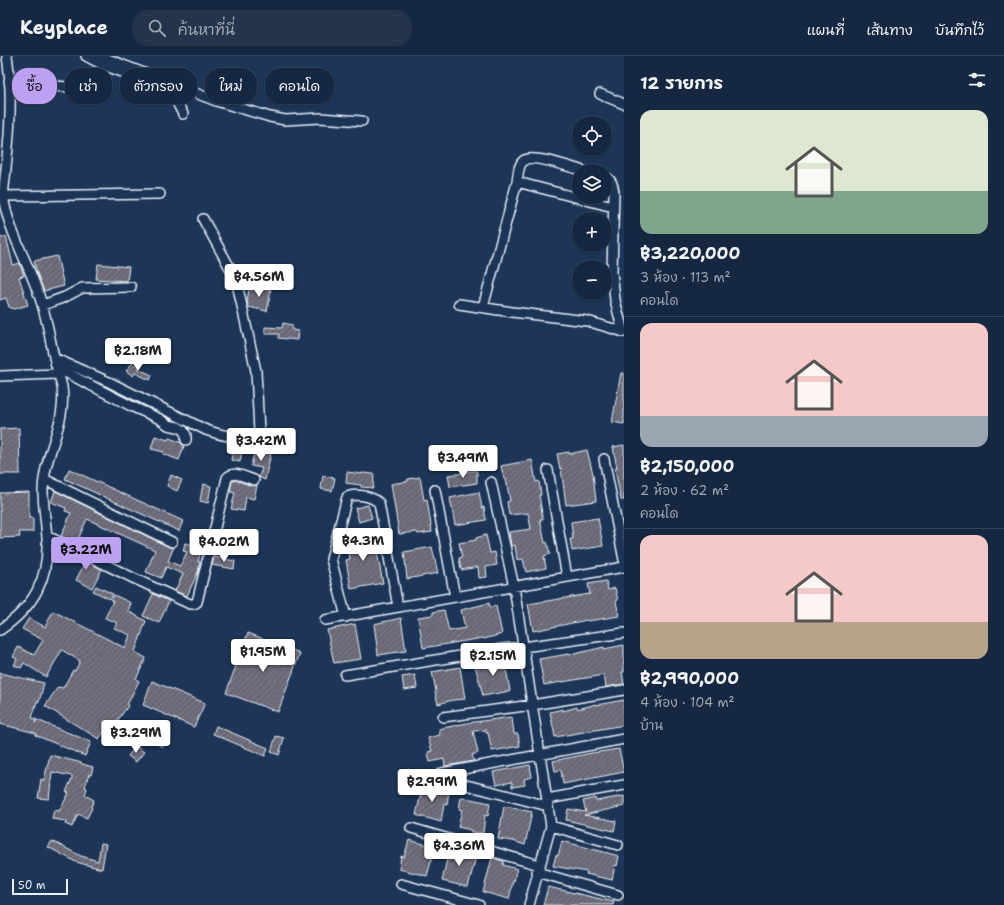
<!DOCTYPE html>
<html lang="th">
<meta charset="utf-8">
<style>
body{margin:0;font-family:"Shantell Sans","Playpen Sans Thai",sans-serif;background:#23344c;color:#f1f3f6;height:100vh;display:flex;flex-direction:column;font-size:15px;white-space:nowrap}
*{box-sizing:border-box;margin:0}
p{font-size:13px;color:#9ea6b1}
.icon{flex:none;width:22px;height:22px;fill:none;stroke:currentColor;stroke-width:2;stroke-linecap:round;stroke-linejoin:round}
.map{position:relative;flex:1;overflow:hidden}
.side{display:flex;flex-direction:column;background:#162841;width:380px}
.side>*{flex:none}
.guide{position:absolute;left:12px;top:12px;width:380px;height:36px;display:flex;gap:8px}
.fabs{position:absolute;left:572px;top:60px;display:grid;gap:8px}
.fabs a{display:grid;place-items:center;width:40px;height:40px;border-radius:50%;background:#162841;box-shadow:0 1px 3px #0004,0 0 0 1px #35445a;font-size:20px}
.scale{position:absolute;left:12px;bottom:10px;width:56px;box-sizing:border-box;padding-left:4px;border:2px solid #e8f1f8;border-top:0;font-size:11px;line-height:14px;white-space:nowrap;color:#e8f1f8;-webkit-text-stroke:3px #1d3557;paint-order:stroke}
.price{position:absolute;translate:-50% -34px;padding:0 9px;border-radius:4px;background:#fff;color:#222;font-size:13px;line-height:26px;filter:drop-shadow(0 1px 2px #0008)}
.price::after{content:'';position:absolute;left:50%;top:24px;width:12px;height:9px;margin-left:-6px;background:inherit;clip-path:polygon(0 0,100% 0,50% 100%)}
.price.selected{background:#bca0f2;color:#111}
ul{padding:0;list-style:none}
li{display:grid;align-content:center;gap:8px;height:212px;padding:0 16px}
li+li{border-top:1px solid #35445a}
li span{display:grid;place-items:center;height:124px;border-radius:12px;color:#555}
li>.icon{margin-inline-start:auto}
span .icon{width:72px;height:72px;fill:#fffc;stroke-width:1}
li b{font-size:17px}
h2{display:flex;justify-content:space-between;align-items:center;height:48px;padding:0 16px;font-size:17px}
.tag{padding:0 14px;border-radius:16px;background:#162841;box-shadow:0 1px 3px #0004,0 0 0 1px #35445a;font-size:14px;line-height:36px}
.tag.selected{background:#bca0f2;color:#111}
header{display:flex;align-items:center;gap:24px;box-sizing:border-box;height:56px;padding:0 20px;background:#162841;border-bottom:1px solid #35445a}
header strong{font-size:19px}
nav{display:flex;gap:22px;margin-inline-start:auto;font-size:14px}
.search{width:280px;height:36px;background:#23344c;display:flex;align-items:center;gap:10px;box-sizing:border-box;padding:0 14px;border-radius:16px;color:#9ea6b1;font-size:15px}
main{display:flex;flex:1;min-height:0}
.map>svg:first-child{display:block}
</style>
<header>
<strong>Keyplace</strong>
<div class="search"><svg class="icon" aria-label="search" viewBox="0 0 24 24"><circle cx="10" cy="10" r="6"/><path d="M15 15l6 6"/></svg>ค้นหาที่นี่</div>
<nav><a>แผนที่</a><a>เส้นทาง</a><a>บันทึกไว้</a></nav>
</header>
<main>
<div class="map">
<svg width="624" height="849" viewBox="0 0 624 849">
<defs>
<pattern id="building-hatch" width="6" height="6" patternUnits="userSpaceOnUse"><rect width="6" height="6" fill="#6b6875"/><path d="M-1 1l2-2M0 6l6-6M5 7l2-2" fill="none" stroke="#807e89"/></pattern>
</defs>
<rect width="100%" height="100%" fill="#1d3557"/>
<filter id="ink" filterUnits="userSpaceOnUse"><feTurbulence type="fractalNoise" baseFrequency=".025" numOctaves="2"/><feDisplacementMap in="SourceGraphic" scale="8" xChannelSelector="R" yChannelSelector="G"/><feConvolveMatrix kernelMatrix="1 2 1 2 8 2 1 2 1" color-interpolation-filters="sRGB"/></filter>
<g filter="url(#ink)">
<path fill="url(#building-hatch)" stroke="#e8f1f8" d="M6,180L13,209L20,207L21,211L24,220L19,221L28,249L14,253L9,251L6,242L0,244V182Z
M57,200L64,230L44,235L37,217L34,205Z
M98,208L129,211L127,225L96,223Z
M250,229L271,234L267,255L248,251L247,244Z
M283,267L292,269V274L298,275L297,284L278,282L279,278H265V271L282,272Z
M132,307L139,312L138,313L152,319L150,324L135,317L133,320L126,315Z
M621,317H624V368L612,366Z
M19,372L20,418H0V373Z
M155,380L168,384L169,382L180,386L184,390L179,404L163,398L164,396L151,393Z
M234,388L243,389L240,406L231,404Z
M624,389V444H621L615,413L617,412L613,391Z
M255,393L271,397L265,424L259,421L262,412L251,410Z
M587,394L593,418L596,445L566,449L561,412L560,413L557,398L569,396V398Z
M532,404L536,426L539,425L541,439H539L543,463H540L545,487L547,486L550,498L544,500L546,512L526,516L523,503L517,504L515,489L511,490L509,476L531,473L528,457L509,459L507,446L510,445L506,423H504L501,410Z
M69,413L183,465L179,475L65,423Z
M466,415H477V427L450,431L448,419L466,417Z
M347,416L362,418V417L374,418L373,432L361,431V429L346,427Z
M171,419L182,424L177,435L167,430Z
M323,420L335,422L332,435L321,433Z
M420,421L424,444L427,443L432,476L418,478L417,476L399,478L391,428L408,425V423Z
M235,424L252,430L257,429L254,443L246,441L244,455L231,453L235,437L230,436L232,425Z
M203,428L211,430L208,447L200,445Z
M55,435L169,491H174L168,505L180,510L187,496L183,495L185,487L202,491L198,506H200L198,516L187,540L175,535L183,518L166,511L161,522L146,516L155,494L87,463L79,481L96,489L93,496L61,480L71,457L65,455L66,452L51,446Z
M29,436V462H33V476H19L20,481L0,482V437Z
M479,436L482,452L484,451L486,464L455,469L450,442Z
M368,449L372,462L359,466L355,452Z
M598,462L603,490L572,495L570,483H573L571,466Z
M220,475L239,479L237,491L217,487Z
M373,476L383,527L351,533L346,504L350,503L346,484Z
M486,479L490,497L495,496L497,509L486,511L487,521L479,522L478,511L461,514L459,502L462,501L459,487L476,484V482Z
M432,491L438,517L407,523L404,496Z
M63,494L102,513L92,532L76,524L84,508L61,498Z
M214,501L235,505L234,513L212,509Z
M606,525L608,534L615,532L618,544L616,545L619,560L588,565L587,564L533,575L528,548L590,538L588,528Z
M96,530L113,538L110,543L93,535Z
M153,538L169,545L159,567L143,560Z
M114,539L131,547L128,555L146,565L135,596L146,602L136,623L139,625L127,649L128,650L112,672L108,669L99,683L45,650L58,631L63,632L73,614L75,615L80,605L62,594L46,621L24,607L21,612L14,609L17,603L13,601L18,591L34,599L43,584L22,573L29,562L45,571L53,555L125,592L130,579L114,572L117,567L105,562L113,545H111Z
M489,547L490,551L496,550L502,578L484,583L483,582L423,592L418,561L433,559V556L444,554L449,575L465,572L461,554Z
M401,562L406,595L378,599L374,568Z
M355,568L361,603L334,607L327,574Z
M248,577L300,597L278,656L226,637Z
M624,589V616H622L624,628L606,631L604,619L544,629L539,603L569,598L570,599L604,591V593Z
M504,601L510,635L483,640L475,609L491,606V603Z
M460,611L465,643L453,644L438,648L435,636L436,635L432,616Z
M0,617L44,627L39,646L37,645L32,662L36,663L35,667L37,664L91,686L85,700L35,679L36,677L0,668Z
M415,619L417,632L404,634L402,621Z
M152,625L205,647L194,671L143,649Z
M624,644V669L555,681L550,656L563,653V655L577,651L578,653L596,648V649Z
M512,661L514,678H518L520,690L492,695L488,677H486V674L473,675L478,697L472,699L474,705L445,710L444,703L430,706L428,696L432,695L428,682L440,679L439,673L467,667Z
M216,670L268,692L265,700L213,678Z
M159,673L170,680L162,691L152,684Z
M276,680L284,682L279,699L271,696Z
M136,690L144,696L136,706L128,700Z
M619,693L624,716L563,728L561,714L555,715L553,705L592,697Z
M50,699L82,707V708L93,711L91,719L89,718L85,731L87,732L85,739L94,744L91,751L92,752L87,762L78,758L72,771L65,768L66,765L52,763L54,754L59,755L69,737L66,736L72,722V720L52,716L49,743L38,742L41,723L44,724Z
M530,709L532,721L524,723L525,729L512,731V726L496,729L493,716Z
M423,729L449,735L447,749L444,748L441,766L416,759Z
M624,740V750L584,759L616,765L614,775L566,764L568,753L586,756L583,745L595,742L596,745Z
M461,741L490,747L488,760L485,759L483,777L471,776V774L458,771L462,754L459,753Z
M504,750L532,756L525,789L513,785L498,783Z
M409,784L435,791L427,820L399,813L401,800L404,801Z
M52,785L81,800L98,805L101,787L106,788L102,813L76,806L48,791Z
M562,785L619,800L617,810L615,809L612,824L586,818L587,816L553,810L556,799L558,800Z
M450,790L477,797L468,831L442,825Z
M492,802L504,805L503,809L517,813L514,825H513L509,843L483,836Z
M548,831L614,846L613,849H543Z"/>
<g fill="none" stroke-linecap="round" stroke-linejoin="round">
<g stroke="#e8f1f8" stroke-width="12">
<path id="minor" d="M86,0L103,9L136,21
M100,0L216,45L270,61L285,64L320,62L362,65
M9,26L79,32
M160,29L169,33L172,37L183,58
M600,38L624,48
M605,121C612,123 613,130 614,136L612,216L615,244L623,276
M517,126C518,119 518,110 523,105C531,97 573,112 584,115
M3,140L160,138
M459,248L512,256L587,265L624,276
M43,249L65,241L82,232L131,231
M483,251L517,126L613,151
M54,302L109,326L206,374C217,378 247,386 257,381L259,376L256,315L238,232L235,221L203,163
M57,312L133,351L160,363L168,369L178,371L183,374L186,379V384
M0,320L58,318
M604,403L624,504
M548,414L567,521
M44,423L172,486
M491,426L514,531L551,770L529,849
M435,434L455,541
M47,480L133,522L190,548H194L197,546L227,422C233,414 245,421 254,424
M346,561L331,503L347,441C356,437 372,440 379,447L398,551
M325,564L624,511
M0,574C34,551 49,523 47,482C46,466 43,450 43,434C44,398 67,367 62,331C60,321 56,311 54,301C49,279 46,256 37,234C26,203 8,173 3,140C8,96 14,45 7,0
M345,619L502,593L523,591L624,577
M443,661L532,649L624,634
M547,743L624,729
M548,750L443,723L441,720L442,717L624,683
M551,770L618,789
M411,772L539,809
M537,816L618,839
M401,828L479,849"/>
</g>
<use href="#minor" stroke="#1d3557" stroke-width="9"/>
</g>
</g>
</svg>
<div class="fabs">
<a><svg class="icon" aria-label="locate" viewBox="0 0 24 24"><circle cx="12" cy="12" r="6"/><path d="M12 2v4M12 18v4M2 12h4M18 12h4"/></svg></a>
<a><svg class="icon" aria-label="layers" viewBox="0 0 24 24"><path d="M12 4l9 5-9 5-9-5zM3 14l9 5 9-5"/></svg></a>
<a>+</a>
<a>−</a>
</div>
<div class="scale">50 m</div>
<b class="price" style="left:259px;top:242px">฿4.56M</b>
<b class="price" style="left:138px;top:316px">฿2.18M</b>
<b class="price" style="left:261px;top:406px">฿3.42M</b>
<b class="price" style="left:463px;top:423px">฿3.49M</b>
<b class="price" style="left:363px;top:506px">฿4.3M</b>
<b class="price" style="left:224px;top:507px">฿4.02M</b>
<b class="price selected" style="left:86px;top:515px">฿3.22M</b>
<b class="price" style="left:263px;top:617px">฿1.95M</b>
<b class="price" style="left:493px;top:621px">฿2.15M</b>
<b class="price" style="left:136px;top:698px">฿3.29M</b>
<b class="price" style="left:432px;top:747px">฿2.99M</b>
<b class="price" style="left:459px;top:811px">฿4.36M</b>
<div class="guide">
<a class="tag selected">ซื้อ</a>
<a class="tag">เช่า</a>
<a class="tag">ตัวกรอง</a>
<a class="tag">ใหม่</a>
<a class="tag">คอนโด</a>
</div>
</div>
<section class="side">
<h2>12 รายการ<svg class="icon" aria-label="filters" viewBox="0 0 24 24"><path d="M4 7h16M4 17h16"/><circle cx="9" cy="7" r="2"/><circle cx="15" cy="17" r="2"/></svg></h2>
<ul>
<li><span style="background:linear-gradient(#dfe7d0 65%,#7fa58c 0)"><svg class="icon" aria-label="home" viewBox="0 0 24 24"><path d="M3 11l9-7 9 7M6 9v11h12V9"/></svg></span><div><b>฿3,220,000</b><p>3 ห้อง · 113 m²</p><p>คอนโด</p></div></li>
<li><span style="background:linear-gradient(#f6c9c9 75%,#9aa5b1 0)"><svg class="icon" aria-label="home" viewBox="0 0 24 24"><path d="M3 11l9-7 9 7M6 9v11h12V9"/></svg></span><div><b>฿2,150,000</b><p>2 ห้อง · 62 m²</p><p>คอนโด</p></div></li>
<li><span style="background:linear-gradient(#f6c9c9 70%,#b9a48a 0)"><svg class="icon" aria-label="home" viewBox="0 0 24 24"><path d="M3 11l9-7 9 7M6 9v11h12V9"/></svg></span><div><b>฿2,990,000</b><p>4 ห้อง · 104 m²</p><p>บ้าน</p></div></li>
</ul>
</section>
</main>
